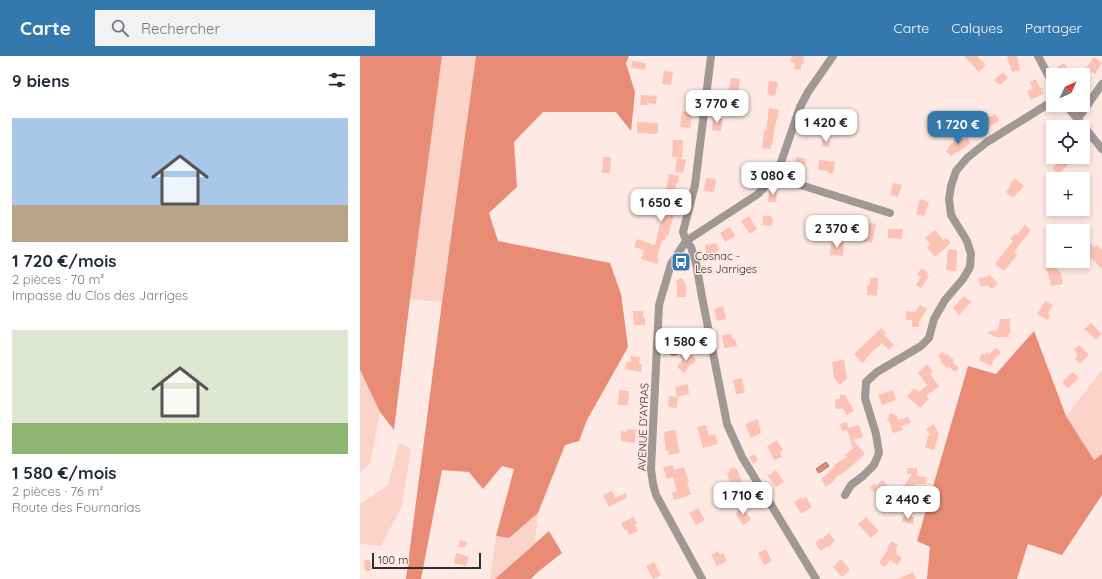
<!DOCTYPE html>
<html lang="fr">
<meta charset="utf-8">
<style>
body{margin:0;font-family:Quicksand,sans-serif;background:#f2f2f3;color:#1f2937;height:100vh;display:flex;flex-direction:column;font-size:15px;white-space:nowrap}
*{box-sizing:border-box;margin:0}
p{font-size:13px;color:#747a83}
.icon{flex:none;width:22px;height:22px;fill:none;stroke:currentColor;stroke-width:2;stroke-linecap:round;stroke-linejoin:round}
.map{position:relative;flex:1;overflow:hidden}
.details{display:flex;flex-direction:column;background:#fff;width:360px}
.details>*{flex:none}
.needle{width:26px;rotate:46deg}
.tools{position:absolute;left:686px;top:12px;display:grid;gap:8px}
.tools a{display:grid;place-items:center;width:44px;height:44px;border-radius:0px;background:#fff;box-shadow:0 2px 6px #0003;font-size:20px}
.scale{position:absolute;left:12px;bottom:10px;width:109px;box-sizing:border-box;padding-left:4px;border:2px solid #352d2b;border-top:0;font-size:11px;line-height:14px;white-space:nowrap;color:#352d2b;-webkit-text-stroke:3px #fee9e4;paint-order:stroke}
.price{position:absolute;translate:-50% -34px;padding:0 9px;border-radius:8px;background:#fff;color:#222;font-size:13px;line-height:26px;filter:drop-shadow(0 1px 2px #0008)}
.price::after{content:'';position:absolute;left:50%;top:24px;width:12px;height:9px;margin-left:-6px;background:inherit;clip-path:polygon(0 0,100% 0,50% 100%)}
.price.on{background:#3379ae;color:#fff}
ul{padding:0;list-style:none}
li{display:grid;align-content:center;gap:8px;height:212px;padding:0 12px}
li span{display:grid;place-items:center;height:124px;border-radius:0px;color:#555}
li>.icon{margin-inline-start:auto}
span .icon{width:72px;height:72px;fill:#fffc;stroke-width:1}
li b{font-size:17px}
h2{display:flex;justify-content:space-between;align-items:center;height:48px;padding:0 12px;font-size:17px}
header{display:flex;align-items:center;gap:24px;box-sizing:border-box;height:56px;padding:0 20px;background:#3379ae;color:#fff}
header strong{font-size:19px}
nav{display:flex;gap:22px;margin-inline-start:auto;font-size:14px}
.search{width:280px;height:36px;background:#f2f2f3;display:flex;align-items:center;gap:10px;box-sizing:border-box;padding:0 14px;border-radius:0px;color:#747a83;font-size:15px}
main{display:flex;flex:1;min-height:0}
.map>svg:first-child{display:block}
</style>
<header>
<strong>Carte</strong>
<div class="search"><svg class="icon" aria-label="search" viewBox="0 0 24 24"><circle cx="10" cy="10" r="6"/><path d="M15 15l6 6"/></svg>Rechercher</div>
<nav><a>Carte</a><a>Calques</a><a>Partager</a></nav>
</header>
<main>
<section class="details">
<h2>9 biens<svg class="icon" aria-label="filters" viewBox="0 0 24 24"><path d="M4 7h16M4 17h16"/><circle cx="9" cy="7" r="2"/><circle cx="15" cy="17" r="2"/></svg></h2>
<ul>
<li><span style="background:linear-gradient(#a9c7e8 70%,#b9a48a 0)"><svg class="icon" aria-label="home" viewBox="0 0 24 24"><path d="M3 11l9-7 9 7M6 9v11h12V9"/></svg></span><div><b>1 720 €/mois</b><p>2 pièces · 70 m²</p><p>Impasse du Clos des Jarriges</p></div></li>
<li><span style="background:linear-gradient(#dfe7d0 75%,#8fb573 0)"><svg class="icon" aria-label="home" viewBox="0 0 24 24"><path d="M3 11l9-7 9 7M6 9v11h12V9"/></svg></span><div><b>1 580 €/mois</b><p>2 pièces · 76 m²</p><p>Route des Fournarias</p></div></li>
</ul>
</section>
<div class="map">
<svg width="742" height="523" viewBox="0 0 742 523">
<rect width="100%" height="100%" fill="#fee9e4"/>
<path fill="#fbd3c9" d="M82,0H116L82,246L50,243Z
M0,314L20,356L10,408L0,416Z
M742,314V398L734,405L706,360Z
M39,387L51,393L42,450L21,490L0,488V448L28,429Z
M178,457L175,487L135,523H130L136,480L149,482Z"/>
<path fill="#e98c75" d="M0,0H82L50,243L34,374L20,356L0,314Z
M116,0H269L266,7L275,36L271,75L256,56H183L154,86L157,131L129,157L138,185L250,207L261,238L268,291L227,364L219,385L205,389L178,457L149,482L136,480L154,413L142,410L123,433L109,416L82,414L61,523H46L82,246Z
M674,275L706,360L734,404L742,398V439L702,499L668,488L657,523H567L570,491L557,485L608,310L636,318Z
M189,475L202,497L179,515L171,523H135Z"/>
<path fill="#e88b74" stroke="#b26f5e" d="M317,288L320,292L316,295L318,298L316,299H311L308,295Z
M466,406L469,410L459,417L456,413Z"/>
<path fill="#fdc2b3" d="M432,0H443L444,5L443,8L441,9V14L434,13L435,7L430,6Z
M604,0H617L626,9L619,16Z
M647,0H657L660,14L652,16Z
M734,1L742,7L735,18L726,12Z
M272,5L286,7L285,14L271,12Z
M704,7L710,17L707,19H702L697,11Z
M304,15L313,16L311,29L302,28Z
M643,16L648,22L641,28H638L634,24Z
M371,22L380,23L378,38L368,37Z
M676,23L680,32L682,31L684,37L671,44L667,35L673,33L670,26Z
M409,25L418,26L415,40L407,39Z
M281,39L297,40L296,48L287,47V49H280Z
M409,52L419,54L418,62H417L416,66L412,89H411V93L402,92L404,74L406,75Z
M322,55L332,57L330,72L320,71Z
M622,55L624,57L627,56L629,61L636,58L639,65L625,73L622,67L617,70L613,62L619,60L618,57Z
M353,62L363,63L361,75L352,74Z
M277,66L298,67V77H295V78L277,77Z
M599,79L602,83L607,81L610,87L601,94L597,96H596L591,100L586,95L589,93L588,91L594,86L593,85Z
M313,84H323L322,102L312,101Z
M462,84L470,85L469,91L462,90Z
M243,101H251L250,117H242Z
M436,101L446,103L444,117L432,116L433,108L436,109Z
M695,101H707L711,106L698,118L692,112L696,109L691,105Z
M317,102L326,104L323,117L315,116Z
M459,104L475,106L473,118L468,117V115L458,114Z
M309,118L319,120L318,127H316L313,147L317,148L308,180L306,179L305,185L302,184L297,201L299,202L297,208L281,203L284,194L274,191L277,183L295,189L304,150H303Z
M346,122L356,123L354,136L344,135Z
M655,122L664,130L653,142L646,136L651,129L650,128Z
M533,127L542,129L538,141L530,139Z
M411,133L417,134L416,146H408L409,135H411Z
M560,143L569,146L564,160L556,158Z
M389,160L397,173L390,178L381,165Z
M403,160H411V162H413L412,170L402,169Z
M505,166L516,168L512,187L501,185Z
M665,169L671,174L656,193H657L654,197L657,199L644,215L635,208L653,185L650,183L655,177L657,179Z
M370,171L375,180L365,186L360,177Z
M528,173H543L542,183L528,182Z
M575,174L583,184L586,182L590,186V188L575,201L567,191L571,188L565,182Z
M723,180L734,191L737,189L742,194V213L723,194Z
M477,185L484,186L483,200L470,199L471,187L477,188Z
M357,187L359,195L356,196L357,199L347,201L345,189Z
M588,193L597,194L596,215L586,214Z
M692,207L701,217L703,228L691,230L688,216L685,213Z
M562,212L568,217L567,218L569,220L561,232L556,229L561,221L557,218Z
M629,219L638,227L632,233L628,230H620L619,222L627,221Z
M322,222L326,229V241H317V227L315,225Z
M510,222H518V233H517V240L507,239V229H510Z
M604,240L611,246L599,259L593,252Z
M685,245L693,249L688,258L690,260L687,264L677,258Z
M560,249L567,253L559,266V271H552V264H546V255L555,256Z
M363,250L366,263L357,265L354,253Z
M273,255H283V262H285V269H274Z
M640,263H650V276L647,281H635L627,276L638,274Z
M731,267L742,278L736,284L724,273Z
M521,272L526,277L524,279L534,289L529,294L522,287L506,302V304L502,307L494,298L514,279Z
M307,276L314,283V289L309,293L306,289Z
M371,278L373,283H375L377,290L364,292L362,279Z
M719,289L729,299L720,308L715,303L718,299L714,294Z
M636,292L641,297L634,303L631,310L619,304L622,297L625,299L626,296L629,298Z
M323,296H327L329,299H333L336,304L332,309L331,308L324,317L317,311L322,304L320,301L321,298Z
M582,296L586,299L587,298L594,304L593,306L599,312L595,316L588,310L587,312L580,305L581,304L578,300Z
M271,300L280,301L279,308H282L281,316L265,313L267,305L270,306Z
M484,304L487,323L479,329L474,322L472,306Z
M567,308L573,316L570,318L579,330L566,340L569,343L560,352L547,340L554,332L559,336L567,329L558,317Z
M713,316L719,322L708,332L702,326Z
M382,322L385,337L376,338L373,324Z
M328,328L329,338L317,341L315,331Z
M259,334L269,335L268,349H258Z
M533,334L536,344L522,349L518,339Z
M480,339H485L494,355L487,359L483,353H476L475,343H480Z
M309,340L318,341L317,352L308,351Z
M530,357L537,360L538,364L548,361L551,367L541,370L543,374L533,377L529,365L527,364Z
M398,363L401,377L391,382L385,368Z
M487,366L488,372L499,369L503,381L493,384L505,398L486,415L476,421L474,425L466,431L461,423L465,420L467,417H469L470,414L475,410L474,409L487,401L485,399L493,392L487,374L482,375L480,368Z
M574,368L579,378L574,394L565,392L568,380L570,379L566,373Z
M346,369L349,380L355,378L358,388L343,392L337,371Z
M267,373L276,374L275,387L261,385V375L266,376Z
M315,374L320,397L309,399L308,395H306L304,381H305L304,376Z
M417,384L423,394L420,396L422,401L414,404L407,390Z
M394,398L398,404L393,408L389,401Z
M313,409L314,414L324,411L329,426H327L331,439H328V440L314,444L312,437L317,435L313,421L307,423L303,411Z
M557,410V420L566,421V428H555L549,437L542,433L552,418H547V412H556Z
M375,411L376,414L377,413L382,426L371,430L367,417L370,416L369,413Z
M416,414L424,426L416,431L408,420Z
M522,424L529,431L519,441L510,432L514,427L516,430Z
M252,435L255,442L266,437L268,441L249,451L243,439Z
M441,441L442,443L446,441L452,451L441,458L434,446Z
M548,446L552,453L543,457L540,450Z
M338,452L345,464L336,469L329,457Z
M383,452L391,464L383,469L375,457Z
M543,460L554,461L553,468L546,467L547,466H542Z
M274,461L277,467L275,468L278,475L269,479L266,473L264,474L261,467Z
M506,461L519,475L511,482L498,468Z
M469,477L475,485L468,491L467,490L461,495L455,487L461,482L462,483Z
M100,484L107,486L105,491H98Z
M532,485L538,489L536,492L537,499L542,502L537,509L530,504L525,511L519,507L528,493L527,492Z
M406,493L412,505L404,509L398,497Z
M358,495L360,499L363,497L367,505L357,510L351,499Z
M96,497L109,501L106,510L94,507Z
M481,503L490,514L482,521L473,511Z
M4,504H10L11,515H5Z
M294,506L301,519L293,523L286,510Z
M553,516L556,523H538Z"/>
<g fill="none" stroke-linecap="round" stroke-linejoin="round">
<path stroke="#a09895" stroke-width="8" d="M351,0L335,129L323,176L326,185L331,191L336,207L342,241L367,368L382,401L456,523
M678,0L693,28
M706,49L742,93
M717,64L742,28
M415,121L530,157
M485,439L491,429L503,420L514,409L519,397L516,378L505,342L506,326L517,316L561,290L569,282L574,263L585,244L603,223L610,211L611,198L607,185L591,159L589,143L591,130L596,115L607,102L627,86L693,45
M342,523L296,439L293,428L291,413L299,249L311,208L326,185L398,138L417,118L440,51L448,36L473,0"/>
</g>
<defs>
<g id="bus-square" transform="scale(1)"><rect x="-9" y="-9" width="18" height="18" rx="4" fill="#3379ae" stroke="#fee9e4"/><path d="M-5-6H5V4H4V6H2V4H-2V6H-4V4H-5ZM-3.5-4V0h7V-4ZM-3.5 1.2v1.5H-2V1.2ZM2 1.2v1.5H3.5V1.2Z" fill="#fff"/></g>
</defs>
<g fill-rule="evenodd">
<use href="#bus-square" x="321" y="206"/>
</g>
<g text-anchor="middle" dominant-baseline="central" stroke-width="3" stroke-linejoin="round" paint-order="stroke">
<g font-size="11" fill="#352d2b" stroke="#fee9e4" text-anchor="start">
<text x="335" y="200">Cosnac -<tspan x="335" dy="13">Les Jarriges</tspan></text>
</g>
<g font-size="11" fill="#352d2b" stroke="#fee9e4">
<text transform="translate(283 371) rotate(-88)">AVENUE D'AYRAS</text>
</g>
</g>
</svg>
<div class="tools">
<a><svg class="needle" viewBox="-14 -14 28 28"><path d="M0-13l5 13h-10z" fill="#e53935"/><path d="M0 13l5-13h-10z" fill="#747a83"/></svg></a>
<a><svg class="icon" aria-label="locate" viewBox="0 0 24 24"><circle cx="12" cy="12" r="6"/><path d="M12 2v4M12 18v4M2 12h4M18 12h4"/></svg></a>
<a>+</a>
<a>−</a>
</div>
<div class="scale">100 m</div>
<b class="price" style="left:357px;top:68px">3 770 €</b>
<b class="price" style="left:466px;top:87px">1 420 €</b>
<b class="price on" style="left:598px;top:89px">1 720 €</b>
<b class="price" style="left:413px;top:140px">3 080 €</b>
<b class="price" style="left:301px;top:167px">1 650 €</b>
<b class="price" style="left:477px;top:193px">2 370 €</b>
<b class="price" style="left:326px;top:306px">1 580 €</b>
<b class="price" style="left:383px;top:460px">1 710 €</b>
<b class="price" style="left:548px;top:464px">2 440 €</b>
</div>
</main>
